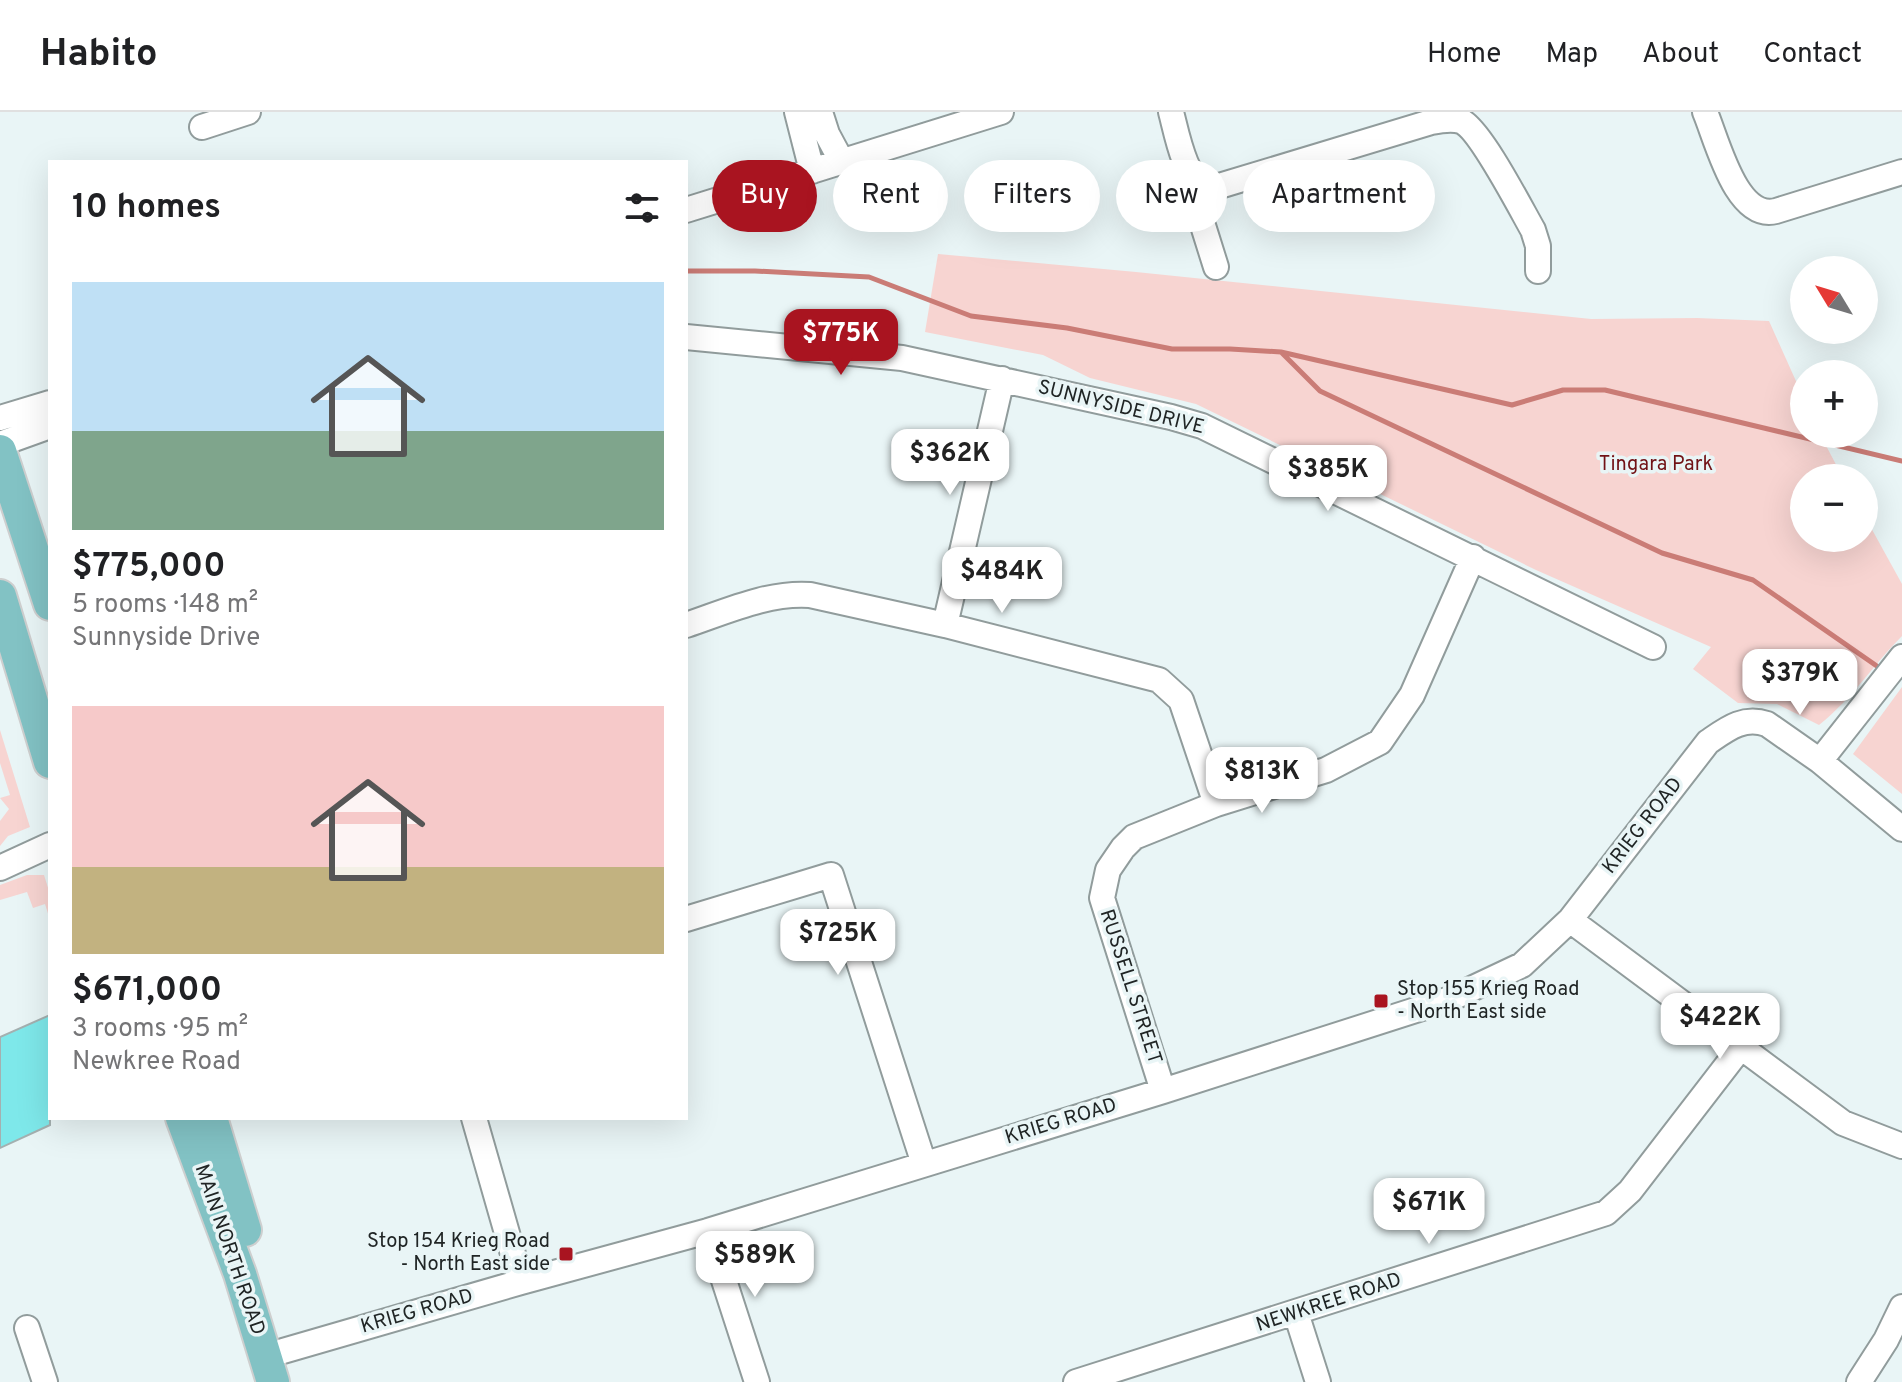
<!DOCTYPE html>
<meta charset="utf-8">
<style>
body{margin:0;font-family:Overpass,sans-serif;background:#f6f6f6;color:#202124;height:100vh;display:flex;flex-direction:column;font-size:30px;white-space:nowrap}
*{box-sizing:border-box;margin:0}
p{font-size:26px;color:#757577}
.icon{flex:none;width:44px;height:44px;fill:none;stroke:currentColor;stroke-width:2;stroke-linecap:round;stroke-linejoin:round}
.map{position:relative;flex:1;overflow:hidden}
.drawer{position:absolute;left:48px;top:48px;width:640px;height:960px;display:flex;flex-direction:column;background:#fff;border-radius:0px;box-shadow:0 8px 32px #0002}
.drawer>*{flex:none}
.hud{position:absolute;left:712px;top:48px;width:760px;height:72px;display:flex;gap:16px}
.needle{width:52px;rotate:308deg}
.fabs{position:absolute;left:1790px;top:144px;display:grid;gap:16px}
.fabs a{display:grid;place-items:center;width:88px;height:88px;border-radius:50%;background:#fff;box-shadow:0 8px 32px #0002;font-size:40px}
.price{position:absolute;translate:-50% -68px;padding:0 18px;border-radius:16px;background:#fff;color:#222;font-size:26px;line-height:52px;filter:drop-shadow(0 2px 4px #0008)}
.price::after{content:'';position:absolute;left:50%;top:48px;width:24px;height:18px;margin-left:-12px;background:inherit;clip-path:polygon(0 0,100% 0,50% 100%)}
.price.active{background:#a91420;color:#fff}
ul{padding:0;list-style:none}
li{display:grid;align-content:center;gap:16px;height:424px;padding:0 24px}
li span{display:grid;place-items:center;height:248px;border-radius:0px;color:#555}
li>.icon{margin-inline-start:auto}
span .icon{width:144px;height:144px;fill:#fffc;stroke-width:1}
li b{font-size:34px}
h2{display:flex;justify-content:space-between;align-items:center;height:96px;padding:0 24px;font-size:34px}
.tag{padding:0 28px;border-radius:36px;background:#fff;box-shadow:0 8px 32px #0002;font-size:28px;line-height:72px}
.tag.active{background:#a91420;color:#fff}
header{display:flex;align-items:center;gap:48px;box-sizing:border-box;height:112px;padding:0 40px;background:#fff;border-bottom:2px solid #e0e0e0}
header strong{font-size:38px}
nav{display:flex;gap:44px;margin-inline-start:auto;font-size:28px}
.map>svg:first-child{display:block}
</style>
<header>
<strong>Habito</strong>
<nav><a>Home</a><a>Map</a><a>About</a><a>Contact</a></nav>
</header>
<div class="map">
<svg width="1902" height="1270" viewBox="0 0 1902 1270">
<rect width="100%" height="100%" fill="#e9f5f6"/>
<path fill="#f7d4d1" d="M938,142L1136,160L1591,207L1697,206L1769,209L1804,287V322H1820L1843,366H1804V426H1864V403L1902,472V524C1872,554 1853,586 1819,613L1777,592L1738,591L1693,557L1711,535L1536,458L1196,292L1090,266L1043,243L925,220Z
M1902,575V682L1853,642Z
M0,618L30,715L8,724L0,734V709L9,697L0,686L10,683L0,651Z
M27,763H44L50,782V808L45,792L33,796L27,780L0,788V773Z"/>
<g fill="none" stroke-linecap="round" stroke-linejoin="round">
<path stroke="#ca7c76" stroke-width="5" d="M686,159H755L869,165L971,204L1067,216L1172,237H1230L1281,240L1512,293L1563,278H1605L1902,349
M1282,241L1320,279L1662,441L1753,468L1884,559"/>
</g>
<path fill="#7ee8ea" stroke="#a4b0b0" stroke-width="2" d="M50,903V1013L0,1036V925Z"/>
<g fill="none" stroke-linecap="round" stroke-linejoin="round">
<g stroke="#919c9c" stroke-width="28">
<path id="minor" d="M797,0L812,59
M820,0L827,22L842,50
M1171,0C1176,18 1184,65 1203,73C1207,75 1212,74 1216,75L1431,10C1441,8 1451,6 1461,9C1480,17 1521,97 1533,118L1538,134V159
M1705,0C1717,28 1736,109 1776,99L1902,60
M202,15L248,0
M1203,73L1200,104L1216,155
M686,98L1001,0
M686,225L902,246L1171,305L1202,314L1653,535
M0,306L50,291
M0,332L50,314
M686,513C725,500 768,480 810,483L945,513L1159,568L1181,588L1216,692
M945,513L1002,267
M1820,649L1902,545
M0,756L50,733
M686,807L831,763L924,1052
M1570,808L1843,1011L1902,1034
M1163,979L1102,786L1108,758L1123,736L1134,725L1216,692L1326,658L1380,630L1412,583L1473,445
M474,1006L521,1170
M708,1119L757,1270
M1296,1201L1318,1270
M27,1216L45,1270
M283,1239L521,1170L708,1119L1163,979L1450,887L1522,853L1570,808L1708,630C1727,617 1743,604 1767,612L1820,649L1902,717
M1076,1270L1606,1101L1630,1079L1741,935
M1859,1270L1886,1228L1902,1195"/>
</g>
<g stroke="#cecfcf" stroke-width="36">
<path id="major" d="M0,339L50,492
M0,484L50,650
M182,1006L240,1162L273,1270
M211,1006L245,1118"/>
</g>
<use href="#minor" stroke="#fff" stroke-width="24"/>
<use href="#major" stroke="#82c2c4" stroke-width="32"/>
</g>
<g fill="#a91420" stroke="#e9f5f6" stroke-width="3">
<rect x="1373" y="881" width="16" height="16" rx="4"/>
<rect x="558" y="1134" width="16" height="16" rx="4"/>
</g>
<g text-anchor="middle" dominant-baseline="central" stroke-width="7" stroke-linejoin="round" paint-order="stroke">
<g font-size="20" fill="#202525" stroke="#e9f5f6">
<text transform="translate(1121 296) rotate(14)">SUNNYSIDE DRIVE</text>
<text transform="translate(1643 714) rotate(-52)">KRIEG ROAD</text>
<text transform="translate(1130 875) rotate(72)">RUSSELL STREET</text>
<text transform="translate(1061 1010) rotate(-17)">KRIEG ROAD</text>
<text transform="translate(229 1138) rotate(71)">MAIN NORTH ROAD</text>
<text transform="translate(1329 1191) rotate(-18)">NEWKREE ROAD</text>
<text transform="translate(417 1200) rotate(-16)">KRIEG ROAD</text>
</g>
<g font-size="20" fill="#711216" stroke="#e9f5f6">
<text x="1656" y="353">Tingara Park</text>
</g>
<g font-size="20" fill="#202525" stroke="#e9f5f6" text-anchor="start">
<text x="1397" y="878">Stop 155 Krieg Road<tspan x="1397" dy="23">- North East side</tspan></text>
<text x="550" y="1130" text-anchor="end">Stop 154 Krieg Road<tspan x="550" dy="23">- North East side</tspan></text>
</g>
</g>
</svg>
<div class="fabs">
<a><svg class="needle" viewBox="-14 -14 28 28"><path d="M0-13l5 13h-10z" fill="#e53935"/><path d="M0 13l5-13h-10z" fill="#757577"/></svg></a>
<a>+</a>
<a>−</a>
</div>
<b class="price active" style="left:841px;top:265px">$775K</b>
<b class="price" style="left:950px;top:385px">$362K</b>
<b class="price" style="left:1328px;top:401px">$385K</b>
<b class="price" style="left:1002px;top:503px">$484K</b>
<b class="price" style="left:1800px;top:605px">$379K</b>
<b class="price" style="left:1262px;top:703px">$813K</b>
<b class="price" style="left:838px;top:865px">$725K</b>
<b class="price" style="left:1720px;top:949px">$422K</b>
<b class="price" style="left:1429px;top:1134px">$671K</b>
<b class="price" style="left:755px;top:1187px">$589K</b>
<div class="hud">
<a class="tag active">Buy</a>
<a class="tag">Rent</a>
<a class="tag">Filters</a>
<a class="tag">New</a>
<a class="tag">Apartment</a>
</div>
<section class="drawer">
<h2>10 homes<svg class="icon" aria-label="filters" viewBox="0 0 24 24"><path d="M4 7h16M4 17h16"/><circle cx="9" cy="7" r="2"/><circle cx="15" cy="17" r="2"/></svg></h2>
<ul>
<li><span style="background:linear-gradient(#bfe0f5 60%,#7fa58c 0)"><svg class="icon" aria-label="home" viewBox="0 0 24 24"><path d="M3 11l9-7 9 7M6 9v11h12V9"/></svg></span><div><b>$775,000</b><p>5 rooms · 148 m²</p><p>Sunnyside Drive</p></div></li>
<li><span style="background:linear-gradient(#f6c9c9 65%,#c2b280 0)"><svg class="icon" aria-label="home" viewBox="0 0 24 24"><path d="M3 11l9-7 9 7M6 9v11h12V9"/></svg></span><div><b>$671,000</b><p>3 rooms · 95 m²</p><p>Newkree Road</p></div></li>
</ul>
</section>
</div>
